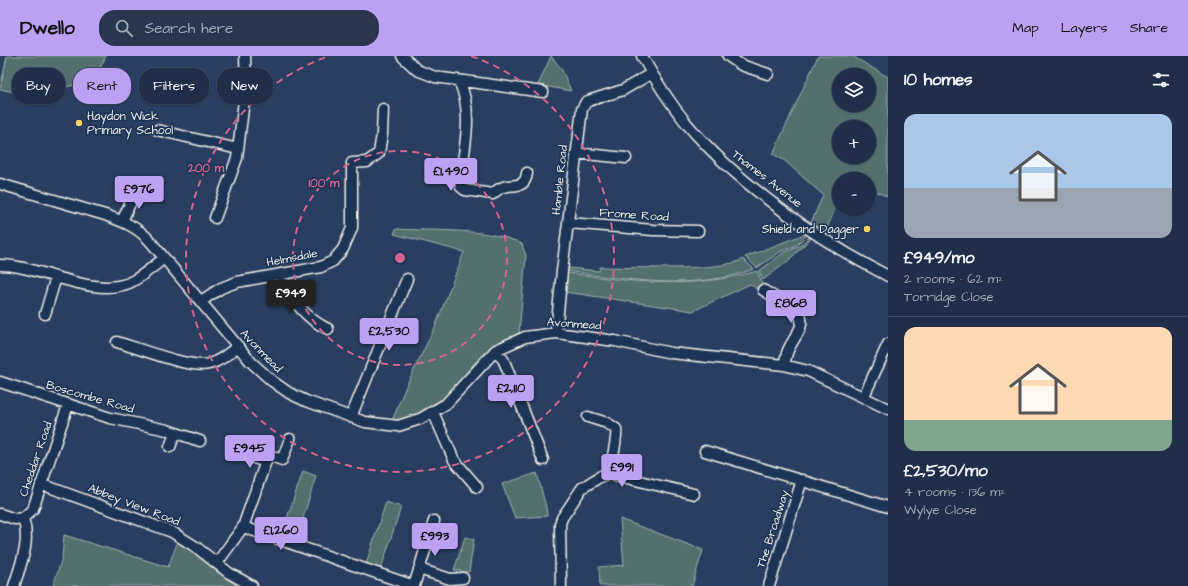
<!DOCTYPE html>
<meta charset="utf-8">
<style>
body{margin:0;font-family:"Architects Daughter",sans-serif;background:#283650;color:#f1f3f6;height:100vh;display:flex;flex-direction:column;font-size:15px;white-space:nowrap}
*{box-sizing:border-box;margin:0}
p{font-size:13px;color:#a2a8b4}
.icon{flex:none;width:22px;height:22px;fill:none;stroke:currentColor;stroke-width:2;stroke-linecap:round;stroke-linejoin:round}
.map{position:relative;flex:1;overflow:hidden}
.sheet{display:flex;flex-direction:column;background:#202e49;width:300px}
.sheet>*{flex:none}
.banner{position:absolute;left:12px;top:12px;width:380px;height:36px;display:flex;gap:8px}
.buttons{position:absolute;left:832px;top:12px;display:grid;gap:8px}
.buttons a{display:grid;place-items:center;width:44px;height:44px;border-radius:50%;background:#202e49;box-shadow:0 1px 3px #0004,0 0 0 1px #3d4a61;font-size:20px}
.price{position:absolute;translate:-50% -34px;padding:0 9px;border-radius:4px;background:#bca0f2;color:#111;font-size:13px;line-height:26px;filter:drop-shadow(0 1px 2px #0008)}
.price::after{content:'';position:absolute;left:50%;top:24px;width:12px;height:9px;margin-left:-6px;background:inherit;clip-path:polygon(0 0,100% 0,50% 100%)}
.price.active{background:#222;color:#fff}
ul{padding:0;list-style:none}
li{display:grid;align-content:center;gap:8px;height:212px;padding:0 16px}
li+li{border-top:1px solid #3d4a61}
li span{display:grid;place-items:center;height:124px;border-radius:12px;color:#555}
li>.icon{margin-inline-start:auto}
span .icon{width:72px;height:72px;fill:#fffc;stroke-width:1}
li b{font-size:17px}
h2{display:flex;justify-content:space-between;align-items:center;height:48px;padding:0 16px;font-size:17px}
.tag{padding:0 14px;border-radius:16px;background:#202e49;box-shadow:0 1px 3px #0004,0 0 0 1px #3d4a61;font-size:14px;line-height:36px}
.tag.active{background:#bca0f2;color:#111}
header{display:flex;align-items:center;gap:24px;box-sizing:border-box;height:56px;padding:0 20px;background:#bca0f2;color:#111}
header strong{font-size:19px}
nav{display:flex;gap:22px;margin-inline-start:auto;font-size:14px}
.search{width:280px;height:36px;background:#283650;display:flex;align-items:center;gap:10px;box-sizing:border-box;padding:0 14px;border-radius:16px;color:#a2a8b4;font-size:15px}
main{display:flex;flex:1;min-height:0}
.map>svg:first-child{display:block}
</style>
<header>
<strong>Dwello</strong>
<div class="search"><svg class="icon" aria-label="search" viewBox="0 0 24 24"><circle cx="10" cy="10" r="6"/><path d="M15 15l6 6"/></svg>Search here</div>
<nav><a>Map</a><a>Layers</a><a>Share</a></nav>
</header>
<main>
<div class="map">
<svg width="888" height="530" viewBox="0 0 888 530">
<rect width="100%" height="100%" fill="#2a3e61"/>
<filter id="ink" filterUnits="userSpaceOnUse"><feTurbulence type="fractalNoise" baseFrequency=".025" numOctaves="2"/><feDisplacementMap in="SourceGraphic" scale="8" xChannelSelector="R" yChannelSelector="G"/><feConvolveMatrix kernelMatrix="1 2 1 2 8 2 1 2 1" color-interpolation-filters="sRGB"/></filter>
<g filter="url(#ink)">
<path fill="#526f6e" stroke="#a3b0ab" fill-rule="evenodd" d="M7,0H106L93,26L23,38L0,33Z
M551,0L562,14L571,35L538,29Z
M818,0H852L888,21V141L869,132V123H839V144L825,177L811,167L823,139L785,105L773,98ZM839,19H869V49H839ZM839,71H869V101H839Z
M396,173C430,175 493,172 522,188L526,200L519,277C507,283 494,288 484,297C458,323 435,365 392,365L406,330L435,271L464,196L394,178Z
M805,178L807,179L797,189L780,196L757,212L745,201Z
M809,181L811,182L787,206L763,224L759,215L783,197L801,189Z
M743,203L754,213C695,235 627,224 567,215L568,212L599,215L600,211C627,211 724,216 743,203Z
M757,215L762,226L757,233L750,228L693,255L565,236L567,217C634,226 690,234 757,215Z
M303,415L316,420L297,482L282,477Z
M537,417L546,451L547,460L515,462L502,428Z
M386,446L401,451L381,513L366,508Z
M620,463L703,494L692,530H600L599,511L624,509Z
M64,479L168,511L178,485L220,518L240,530H53L62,502Z
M465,481L474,483L469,516L454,514Z"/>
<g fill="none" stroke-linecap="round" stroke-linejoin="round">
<g stroke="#f4f1e8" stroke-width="13">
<path id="minor" d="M402,0L417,14L435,21L543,36
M642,0C655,24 670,47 687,68C737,127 819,185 888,220
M728,0L741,9L768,18
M459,25C474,56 464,94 460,126L461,131L465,134L493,138C508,121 524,139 527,117
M157,74L238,93
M576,97L626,102
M0,128L105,159C122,165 138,171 150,185L251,306L272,325L289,337L306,345L365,366L398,370L420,363L446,348L496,294L525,281L556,277L615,285L671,297L784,309L808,315L888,353
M215,162L237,102L246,28L245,0
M122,165L136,135
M569,167L653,174L698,175
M0,209C40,209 90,242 129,227C142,221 153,211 164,202
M280,218C290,242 304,262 328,273
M763,234L799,256C807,272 792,282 787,297C786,301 785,305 784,309
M201,245L221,232L237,226L321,211L333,205L343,193L352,172V107L367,106L379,97L382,78L383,53
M45,258L56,221
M556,277L562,215L582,53L586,46L591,44L623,34L652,17
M117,286C138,292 191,313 209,308C221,305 229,297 238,290
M496,294L504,305L543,404
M0,326L110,362L167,374L200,385
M864,340L888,288
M433,356L454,404L477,431
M351,361L407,223
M588,361L607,367L616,373C618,381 611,406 610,418
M170,391L175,377
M705,395L888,451
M242,398L266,406
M41,428L172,476L196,491L229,517L252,530
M0,458L15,463L23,462
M243,471L414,530
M217,507L243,471L268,399L282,404L290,383
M419,513L450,523L463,522
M14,530C21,507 31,486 23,462L33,453L68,349
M414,530L434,465
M561,530L560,468L562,462L582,432L601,420L610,418L694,438
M769,530L802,424"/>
</g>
<use href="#minor" stroke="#1d3557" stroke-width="10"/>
</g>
</g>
<g fill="none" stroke="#d4648c" stroke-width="2" stroke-dasharray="7 5">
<circle cx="400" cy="202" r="107"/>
<path d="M471 0A214 214 0 1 1 329 0"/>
</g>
<g fill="#ffd166" stroke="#1d3557" stroke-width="1.5">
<circle cx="79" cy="67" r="4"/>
<circle cx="867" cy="173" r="4"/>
</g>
<g text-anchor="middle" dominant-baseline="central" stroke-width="3.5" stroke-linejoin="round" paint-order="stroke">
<g font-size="12" fill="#f4f1e8" stroke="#1d3557" text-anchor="start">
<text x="87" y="60">Haydon Wick<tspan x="87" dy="14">Primary School</tspan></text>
<text x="859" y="173" text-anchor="end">Shield and Dagger</text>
</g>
<g font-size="12" fill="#f4f1e8" stroke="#1d3557">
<text transform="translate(767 123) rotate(38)">Thames Avenue</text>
<text transform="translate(560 124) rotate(-84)">Hamble Road</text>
<text transform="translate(634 159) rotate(4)">Frome Road</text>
<text transform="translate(292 202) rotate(-11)">Helmsdale</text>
<text transform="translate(574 268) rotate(4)">Avonmead</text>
<text transform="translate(261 295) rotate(46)">Avonmead</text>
<text transform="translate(90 341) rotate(16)">Boscombe Road</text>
<text transform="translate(36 403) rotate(-71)">Cheddar Road</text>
<text transform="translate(134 449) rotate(21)">Abbey View Road</text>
<text transform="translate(773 473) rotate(-72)">The Broadway</text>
</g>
</g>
<circle cx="400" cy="202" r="6" fill="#d4648c" stroke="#1d3557" stroke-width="2"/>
<g font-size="12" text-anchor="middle" font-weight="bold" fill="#d4648c" stroke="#1d3557" stroke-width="3.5" stroke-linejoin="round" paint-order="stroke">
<text x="206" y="116">200 m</text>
<text x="324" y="131">100 m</text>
</g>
</svg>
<div class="buttons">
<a><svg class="icon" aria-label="layers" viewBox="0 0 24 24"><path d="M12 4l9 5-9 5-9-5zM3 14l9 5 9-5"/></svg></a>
<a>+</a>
<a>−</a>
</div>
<b class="price" style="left:451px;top:136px">£1,490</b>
<b class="price" style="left:139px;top:154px">£976</b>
<b class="price active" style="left:291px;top:258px">£949</b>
<b class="price" style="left:791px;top:268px">£868</b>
<b class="price" style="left:389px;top:296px">£2,530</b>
<b class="price" style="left:511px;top:353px">£2,110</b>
<b class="price" style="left:250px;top:413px">£945</b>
<b class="price" style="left:622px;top:432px">£991</b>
<b class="price" style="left:281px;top:495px">£1,260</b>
<b class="price" style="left:435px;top:501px">£993</b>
<div class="banner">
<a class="tag">Buy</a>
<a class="tag active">Rent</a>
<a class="tag">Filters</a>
<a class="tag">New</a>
</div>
</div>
<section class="sheet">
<h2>10 homes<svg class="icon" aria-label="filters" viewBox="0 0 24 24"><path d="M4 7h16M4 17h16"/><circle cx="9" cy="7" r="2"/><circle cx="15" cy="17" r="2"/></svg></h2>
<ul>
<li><span style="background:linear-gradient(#a9c7e8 60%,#9aa5b1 0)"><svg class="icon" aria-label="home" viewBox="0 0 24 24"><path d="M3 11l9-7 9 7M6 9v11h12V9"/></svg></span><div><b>£949/mo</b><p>2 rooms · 62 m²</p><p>Torridge Close</p></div></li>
<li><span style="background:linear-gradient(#ffd9b3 75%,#7fa58c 0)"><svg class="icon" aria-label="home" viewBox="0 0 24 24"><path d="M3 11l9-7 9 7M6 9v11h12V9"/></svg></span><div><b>£2,530/mo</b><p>4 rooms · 136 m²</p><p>Wylye Close</p></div></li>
</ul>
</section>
</main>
